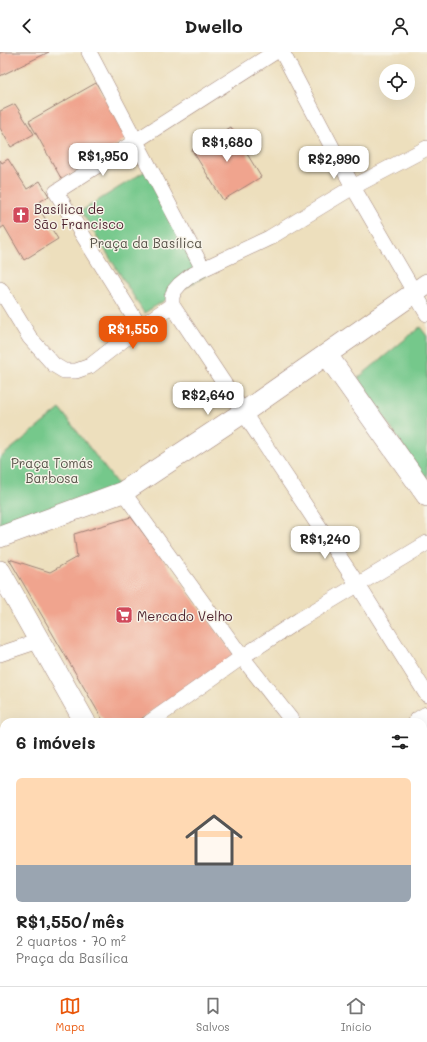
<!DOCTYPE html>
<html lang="pt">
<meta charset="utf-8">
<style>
body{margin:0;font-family:Mali,sans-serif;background:#f6f6f6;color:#222;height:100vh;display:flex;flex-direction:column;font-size:15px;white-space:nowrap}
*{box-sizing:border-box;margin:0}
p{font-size:13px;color:#767676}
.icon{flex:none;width:22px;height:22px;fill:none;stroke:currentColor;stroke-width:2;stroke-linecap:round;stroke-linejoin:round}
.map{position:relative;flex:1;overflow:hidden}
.sheet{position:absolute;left:0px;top:666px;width:427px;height:268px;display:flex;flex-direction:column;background:#fff;border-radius:12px 12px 0 0;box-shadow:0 4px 16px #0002}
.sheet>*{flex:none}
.buttons{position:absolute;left:379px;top:12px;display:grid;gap:8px}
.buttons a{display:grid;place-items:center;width:36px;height:36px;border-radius:50%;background:#fff;box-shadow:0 4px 16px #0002;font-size:20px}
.price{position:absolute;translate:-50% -34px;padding:0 9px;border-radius:8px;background:#fff;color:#222;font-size:13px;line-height:26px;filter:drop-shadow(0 1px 2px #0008)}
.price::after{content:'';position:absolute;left:50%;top:24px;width:12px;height:9px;margin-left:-6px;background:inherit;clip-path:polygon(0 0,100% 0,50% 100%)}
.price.current{background:#ea580c;color:#fff}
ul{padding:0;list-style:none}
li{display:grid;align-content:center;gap:8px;height:212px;padding:0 16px}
li span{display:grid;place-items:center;height:124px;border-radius:6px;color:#555}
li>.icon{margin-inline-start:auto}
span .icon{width:72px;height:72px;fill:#fffc;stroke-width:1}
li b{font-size:17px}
h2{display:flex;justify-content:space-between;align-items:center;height:48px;padding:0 16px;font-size:17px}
header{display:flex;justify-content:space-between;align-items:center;height:52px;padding:0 16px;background:#fff;font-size:18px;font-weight:700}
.tabs{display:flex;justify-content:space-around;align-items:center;height:56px;border-top:1px solid #e0e0e0;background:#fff;font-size:11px;color:#767676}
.tabs a{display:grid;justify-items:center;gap:2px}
.tabs .current{color:#ea580c}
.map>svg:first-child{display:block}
</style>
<header><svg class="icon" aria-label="back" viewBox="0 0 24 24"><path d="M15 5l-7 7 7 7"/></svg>Dwello<svg class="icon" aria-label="person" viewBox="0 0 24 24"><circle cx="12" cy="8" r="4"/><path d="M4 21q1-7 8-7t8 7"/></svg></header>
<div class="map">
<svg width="427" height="934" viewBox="0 0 427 934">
<rect width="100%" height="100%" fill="#f7f3e8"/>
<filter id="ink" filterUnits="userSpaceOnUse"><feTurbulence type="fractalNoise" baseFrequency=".025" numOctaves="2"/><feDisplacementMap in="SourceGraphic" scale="8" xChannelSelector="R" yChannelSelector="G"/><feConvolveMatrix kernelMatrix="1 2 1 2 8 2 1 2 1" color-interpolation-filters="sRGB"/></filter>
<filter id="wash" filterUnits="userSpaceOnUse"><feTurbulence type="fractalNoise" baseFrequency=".012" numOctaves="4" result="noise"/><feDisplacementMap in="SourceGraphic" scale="16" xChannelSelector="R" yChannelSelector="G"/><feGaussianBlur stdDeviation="0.9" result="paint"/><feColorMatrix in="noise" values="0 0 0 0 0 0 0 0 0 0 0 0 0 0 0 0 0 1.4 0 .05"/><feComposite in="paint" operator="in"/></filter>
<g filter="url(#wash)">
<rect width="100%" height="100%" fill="#eddfbd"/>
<path fill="#74c88b" stroke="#5f745b" d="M147,118L210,221L144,261L81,159Z
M420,275L427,284V430L358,326Z
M60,357L121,437L0,481V406Z
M427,726V829L423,824V728Z"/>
<g id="blocks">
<path fill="#f0a48e" d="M0,0H49L0,24Z
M96,31L129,85L62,128L29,69Z
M15,52L34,82L11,95L0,76V59Z
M231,75L261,125L223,148L192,98Z
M8,107L27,137L40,129L49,144L36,152L58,187L24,208L4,174L0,177V108L2,111Z
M131,465L237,606L136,670H104L9,507L50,520L77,505L74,482Z
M112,930H116L118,934H104Z"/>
</g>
</g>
<g filter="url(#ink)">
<use href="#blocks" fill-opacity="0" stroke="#9c7f74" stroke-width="1"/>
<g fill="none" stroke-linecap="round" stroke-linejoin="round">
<g stroke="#9c7f74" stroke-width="16">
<path id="street" d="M89,0L203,217
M282,0L353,135L427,262
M0,237L30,286L54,313L64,319H76L90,314L140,275L56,140L275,0
M172,253L358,533L427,643
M140,275L172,253V245L174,239L180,232L190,224L203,217L269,186L353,135L427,96
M123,440L242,605L293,670
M0,602L39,589
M150,670L242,605L299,568L427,491
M423,838L427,843"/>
</g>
<g stroke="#9c7f74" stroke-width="22">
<path id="secondary" d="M327,303L427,444
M0,485L123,440L244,360L427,232
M0,519L85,670
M419,670L427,665
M423,696L427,693
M0,764L4,763
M214,930L216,934
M39,934L49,930"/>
</g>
<use href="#street" stroke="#fff" stroke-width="15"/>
<use href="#secondary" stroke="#fff" stroke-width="21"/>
</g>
</g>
<defs>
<g id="church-square" transform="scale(0.9)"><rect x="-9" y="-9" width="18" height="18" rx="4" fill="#d1495b" stroke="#f7f3e8"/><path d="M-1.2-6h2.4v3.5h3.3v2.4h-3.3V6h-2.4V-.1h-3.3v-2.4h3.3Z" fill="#fff"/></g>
<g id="supermarket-square" transform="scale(0.9)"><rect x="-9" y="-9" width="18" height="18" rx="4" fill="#d1495b" stroke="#f7f3e8"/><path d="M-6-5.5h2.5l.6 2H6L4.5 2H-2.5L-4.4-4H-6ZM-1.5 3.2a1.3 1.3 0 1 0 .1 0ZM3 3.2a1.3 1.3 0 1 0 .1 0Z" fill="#fff"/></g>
</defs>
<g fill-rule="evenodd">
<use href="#church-square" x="21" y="163"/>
<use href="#supermarket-square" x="124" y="563"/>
</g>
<g text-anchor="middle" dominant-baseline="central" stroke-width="3" stroke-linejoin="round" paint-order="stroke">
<g font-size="13" fill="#4a1f2b" stroke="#f7f3e8" text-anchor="start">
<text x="34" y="156">Basílica de<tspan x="34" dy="15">São Francisco</tspan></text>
<text x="137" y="563">Mercado Velho</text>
</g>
<g font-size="13" fill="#575248" stroke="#f7f3e8">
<text x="146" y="190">Praça da Basílica</text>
<text x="52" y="410">Praça Tomás<tspan x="52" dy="15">Barbosa</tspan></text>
</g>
</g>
</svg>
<div class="buttons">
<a><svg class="icon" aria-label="locate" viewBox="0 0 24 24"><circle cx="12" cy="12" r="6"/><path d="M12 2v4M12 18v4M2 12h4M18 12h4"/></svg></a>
</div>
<b class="price" style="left:227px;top:111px">R$1,680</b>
<b class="price" style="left:103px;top:125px">R$1,950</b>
<b class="price" style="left:334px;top:128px">R$2,990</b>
<b class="price current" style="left:133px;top:298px">R$1,550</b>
<b class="price" style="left:208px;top:364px">R$2,640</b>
<b class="price" style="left:325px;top:508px">R$1,240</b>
<section class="sheet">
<h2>6 imóveis<svg class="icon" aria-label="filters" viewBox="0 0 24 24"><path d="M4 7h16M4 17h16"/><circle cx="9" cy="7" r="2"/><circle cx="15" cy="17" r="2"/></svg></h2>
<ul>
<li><span style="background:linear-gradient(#ffd9b3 70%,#9aa5b1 0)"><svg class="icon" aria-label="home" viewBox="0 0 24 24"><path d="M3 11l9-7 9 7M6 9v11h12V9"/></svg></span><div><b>R$1,550/mês</b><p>2 quartos · 70 m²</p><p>Praça da Basílica</p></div></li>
</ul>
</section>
</div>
<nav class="tabs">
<a class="current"><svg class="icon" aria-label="map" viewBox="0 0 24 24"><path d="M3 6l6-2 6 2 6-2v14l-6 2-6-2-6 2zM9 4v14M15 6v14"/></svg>Mapa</a>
<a><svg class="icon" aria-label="saved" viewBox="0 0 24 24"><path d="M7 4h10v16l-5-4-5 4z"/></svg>Salvos</a>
<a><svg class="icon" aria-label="home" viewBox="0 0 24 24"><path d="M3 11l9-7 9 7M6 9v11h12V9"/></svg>Início</a>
</nav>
